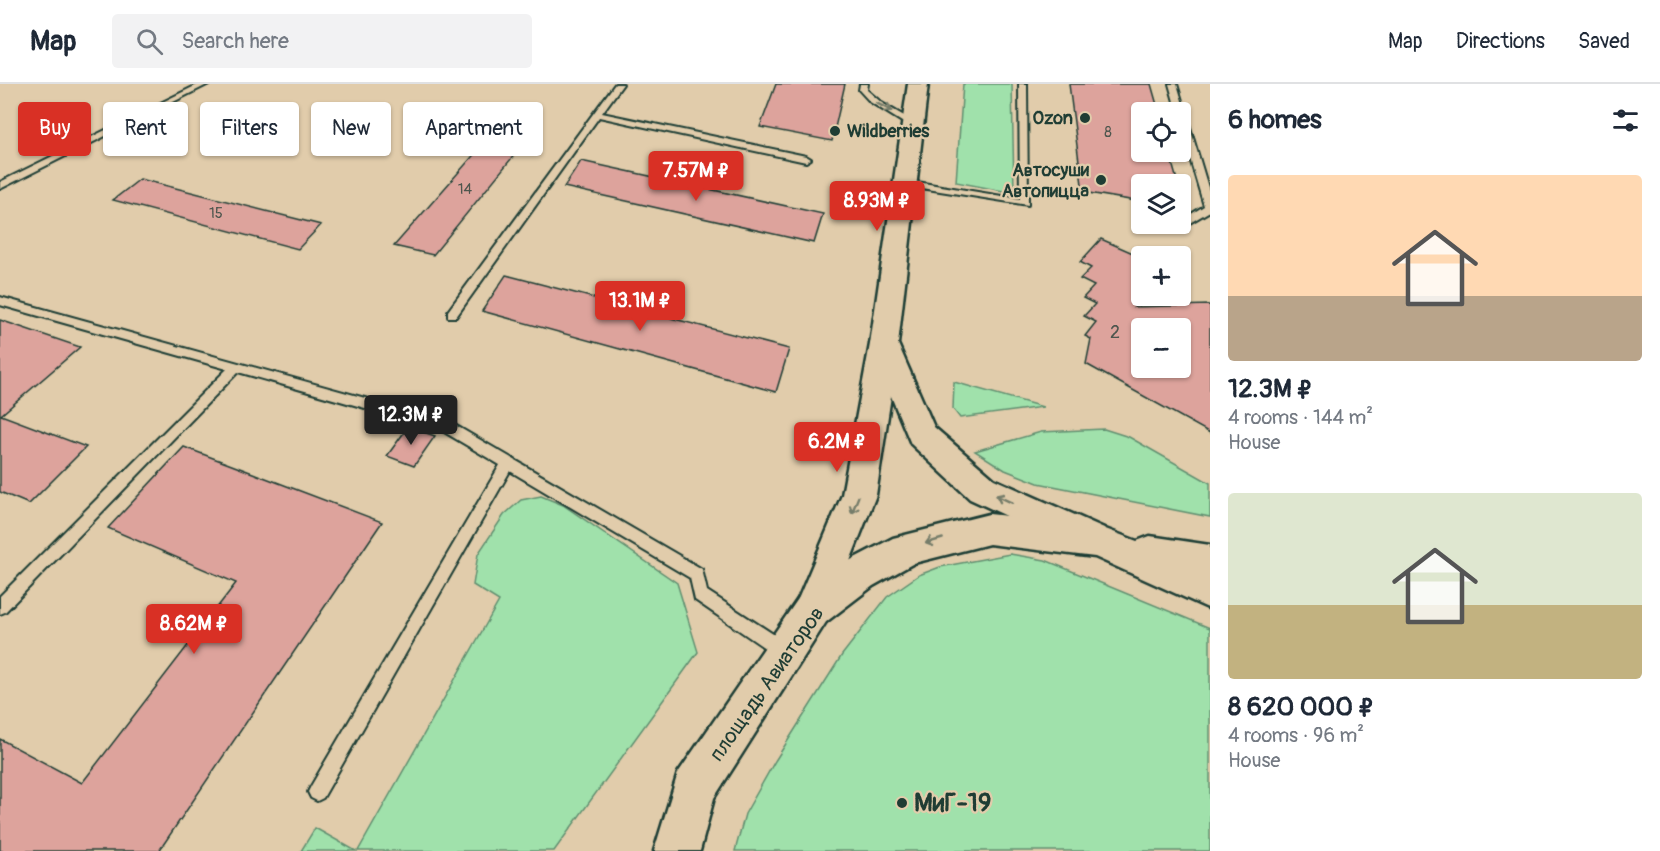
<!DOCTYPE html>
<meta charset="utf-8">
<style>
body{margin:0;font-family:Pangolin,sans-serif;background:#f2f2f3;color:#1f2937;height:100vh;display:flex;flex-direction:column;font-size:22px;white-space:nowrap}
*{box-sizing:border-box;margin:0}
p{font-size:20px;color:#747a83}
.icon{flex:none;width:33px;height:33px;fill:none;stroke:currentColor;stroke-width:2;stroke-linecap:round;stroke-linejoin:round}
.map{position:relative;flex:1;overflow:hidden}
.details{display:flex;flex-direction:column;background:#fff;width:450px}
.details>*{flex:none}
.hud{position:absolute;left:18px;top:18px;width:570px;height:54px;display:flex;gap:12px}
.controls{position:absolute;left:1131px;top:18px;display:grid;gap:12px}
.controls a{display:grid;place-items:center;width:60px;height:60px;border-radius:6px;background:#fff;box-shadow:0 2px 4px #0004;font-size:30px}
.price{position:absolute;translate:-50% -51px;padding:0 14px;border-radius:6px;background:#d93025;color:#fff;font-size:20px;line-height:39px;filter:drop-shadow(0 2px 3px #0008)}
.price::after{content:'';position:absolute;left:50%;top:36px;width:18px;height:14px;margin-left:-9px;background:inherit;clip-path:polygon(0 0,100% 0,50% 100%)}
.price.on{background:#222;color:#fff}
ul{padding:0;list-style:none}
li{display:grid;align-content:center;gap:12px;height:318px;padding:0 18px}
li span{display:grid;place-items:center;height:186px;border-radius:6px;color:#555}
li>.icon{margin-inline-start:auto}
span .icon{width:108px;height:108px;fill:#fffc;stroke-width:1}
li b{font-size:26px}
h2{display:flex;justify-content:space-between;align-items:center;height:72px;padding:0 18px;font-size:26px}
.pill{padding:0 21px;border-radius:6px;background:#fff;box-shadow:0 2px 4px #0004;font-size:21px;line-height:54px}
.pill.on{background:#d93025;color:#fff}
header{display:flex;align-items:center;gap:36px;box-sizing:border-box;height:84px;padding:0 30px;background:#fff;border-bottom:2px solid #e0e1e3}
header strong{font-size:28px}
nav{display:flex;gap:33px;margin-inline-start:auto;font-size:21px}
.search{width:420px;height:54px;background:#f2f2f3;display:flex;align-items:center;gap:15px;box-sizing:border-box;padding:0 21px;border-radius:6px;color:#747a83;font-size:22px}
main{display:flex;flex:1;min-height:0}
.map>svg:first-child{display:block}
</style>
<header>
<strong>Map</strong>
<div class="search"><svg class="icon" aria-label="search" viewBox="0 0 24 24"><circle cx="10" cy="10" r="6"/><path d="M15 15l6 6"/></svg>Search here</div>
<nav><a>Map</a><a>Directions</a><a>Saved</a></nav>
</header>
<main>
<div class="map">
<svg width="1210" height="767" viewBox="0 0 1210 767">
<rect width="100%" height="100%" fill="#e1ccab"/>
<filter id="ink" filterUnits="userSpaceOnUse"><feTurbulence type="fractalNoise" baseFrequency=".0167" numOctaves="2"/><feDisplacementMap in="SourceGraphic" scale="12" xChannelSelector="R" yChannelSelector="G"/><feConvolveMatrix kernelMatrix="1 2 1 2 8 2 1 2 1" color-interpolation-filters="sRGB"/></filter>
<g filter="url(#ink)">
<path fill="#a0e1ab" stroke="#608f70" stroke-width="1.5" d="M963,0H1012L1014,109L956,98Z
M954,298L1043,323L960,334L953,325Z
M1104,345L1129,353L1210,399V433L1038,399L1005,386L975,367L1041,348Z
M541,412L563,421L677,499L698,568L554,767H358L499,517L473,501L478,470L504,431L521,416Z
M1010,470L1045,476L1210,544V767H735L745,730L775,677L842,571L887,513L919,491L940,483Z
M315,744L356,767H301Z"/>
<path fill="#dda39c" stroke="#1f3d34" stroke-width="1.5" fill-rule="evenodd" d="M776,0H845L832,57L760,43Z
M1069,0H1151L1159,28H1142V68H1169L1178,100H1142V118L1083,108Z
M500,41L533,48L433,171L394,162Z
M581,77L823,130L814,159L564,103Z
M140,95L321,141L298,165L113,116Z
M1101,155L1142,173V214L1134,223L1210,221V349L1086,280L1091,255L1085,252L1096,238L1084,232L1095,220L1083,214L1094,202L1080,195L1091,184L1080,178ZM1142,244H1180V284H1142Z
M506,191L789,265L776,308L482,227Z
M0,236L80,263L1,331L86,363L29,420L0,408Z
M408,343L435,352L414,382L387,372Z
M184,363L382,438L159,767H0V655L82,699L236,499L108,444Z"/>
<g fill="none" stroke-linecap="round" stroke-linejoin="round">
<g stroke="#1f3d34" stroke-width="4">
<path id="service" d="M199,0H209L0,105V98Z
M615,0H623L602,29L806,72L811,75L806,78L599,33L456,233H448V227Z
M860,0H868L867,6L882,19L916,39V43H910L870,18L859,6Z
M1019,0H1027L1028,121L902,101V97L905,96L1020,115Z
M1169,0H1177L1210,110V127L1176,147L1172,146V142L1180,140V137L1204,122L1180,41V28H1177Z
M0,213L448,337L702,485L707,507L790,561L792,567L790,573L784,575L778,573L695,516L690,494L510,387L323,714L317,717L311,714L308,708L311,702L500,381L439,345L238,288L5,528L0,530V512L227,285L0,221Z"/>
</g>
<g stroke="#1f3d34" stroke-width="5">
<path id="secondary" d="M908,0H928L898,260L934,343L994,395L1104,444L1109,455L1104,466L1091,471L970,415L911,360L891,312L876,411L826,538L813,543L800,538L794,525L842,411L870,260Z"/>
</g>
<g stroke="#1f3d34" stroke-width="5">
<path id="primary" d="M989,430L1095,441L1137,457L1150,452L1210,461V525L1095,473L989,460L914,479L873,502L826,538L714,714L700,767H654L678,689L800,512L847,478L893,454Z"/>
</g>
<use href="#service" fill="#e1ccab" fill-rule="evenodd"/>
<use href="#secondary" fill="#e1ccab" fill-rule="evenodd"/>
<use href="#primary" fill="#e1ccab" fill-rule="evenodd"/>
</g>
<defs><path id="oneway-shaft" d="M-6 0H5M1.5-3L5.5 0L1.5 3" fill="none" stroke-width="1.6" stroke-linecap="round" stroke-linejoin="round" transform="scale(1.5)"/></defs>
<g stroke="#767d6a">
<use href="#oneway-shaft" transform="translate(884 23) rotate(27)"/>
<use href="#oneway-shaft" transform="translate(1004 415) rotate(-155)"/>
<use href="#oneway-shaft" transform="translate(855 421) rotate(112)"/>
<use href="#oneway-shaft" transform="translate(934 457) rotate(164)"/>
</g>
</g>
<g fill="#1f3d34" stroke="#e1ccab" stroke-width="2">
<circle cx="1085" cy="34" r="6"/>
<circle cx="835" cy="47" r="6"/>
<circle cx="1101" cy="96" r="6"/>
<circle cx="902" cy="719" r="6"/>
</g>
<g text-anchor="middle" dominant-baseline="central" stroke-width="4.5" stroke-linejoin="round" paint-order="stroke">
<g font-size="15" fill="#4e564e">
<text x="1108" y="48">8</text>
<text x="465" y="105">14</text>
<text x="216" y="129">15</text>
</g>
<g font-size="18" font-weight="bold" fill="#1f3d34" stroke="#e1ccab" text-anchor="end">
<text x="1073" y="34">Ozon</text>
<text x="847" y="47" text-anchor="start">Wildberries</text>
<text x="1089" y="86">Автосуши<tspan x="1089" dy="21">Автопицца</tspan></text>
</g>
<g font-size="18" fill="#4e564e">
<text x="1115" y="248">2</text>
</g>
<g font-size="21" fill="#1f3d34" stroke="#e1ccab">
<text transform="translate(767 600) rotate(-55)">площадь Авиаторов</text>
</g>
<g font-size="26" font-weight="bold" fill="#1f3d34" stroke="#e1ccab" text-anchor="start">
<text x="914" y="719">МиГ-19</text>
</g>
</g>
</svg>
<div class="controls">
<a><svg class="icon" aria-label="locate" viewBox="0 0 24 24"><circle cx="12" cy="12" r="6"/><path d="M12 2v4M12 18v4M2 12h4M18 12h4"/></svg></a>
<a><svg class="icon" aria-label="layers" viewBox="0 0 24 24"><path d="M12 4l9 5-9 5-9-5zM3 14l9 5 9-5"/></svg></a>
<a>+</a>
<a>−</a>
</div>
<b class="price" style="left:696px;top:118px">7.57M ₽</b>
<b class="price" style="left:877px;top:148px">8.93M ₽</b>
<b class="price" style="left:640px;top:248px">13.1M ₽</b>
<b class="price on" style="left:411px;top:362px">12.3M ₽</b>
<b class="price" style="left:837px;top:389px">6.2M ₽</b>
<b class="price" style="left:194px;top:571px">8.62M ₽</b>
<div class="hud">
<a class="pill on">Buy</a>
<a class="pill">Rent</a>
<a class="pill">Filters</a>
<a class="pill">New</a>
<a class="pill">Apartment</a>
</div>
</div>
<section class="details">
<h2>6 homes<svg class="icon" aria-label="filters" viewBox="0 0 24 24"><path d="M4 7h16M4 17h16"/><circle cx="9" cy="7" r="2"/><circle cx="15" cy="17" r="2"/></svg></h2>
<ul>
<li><span style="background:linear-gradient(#ffd9b3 65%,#b9a48a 0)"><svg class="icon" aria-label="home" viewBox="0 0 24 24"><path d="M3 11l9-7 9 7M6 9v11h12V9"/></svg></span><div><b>12.3M ₽</b><p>4 rooms · 144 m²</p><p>House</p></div></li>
<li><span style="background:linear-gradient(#dfe7d0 60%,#c2b280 0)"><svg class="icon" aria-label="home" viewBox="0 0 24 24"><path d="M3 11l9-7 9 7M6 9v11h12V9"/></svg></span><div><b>8 620 000 ₽</b><p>4 rooms · 96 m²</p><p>House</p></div></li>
</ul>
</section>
</main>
